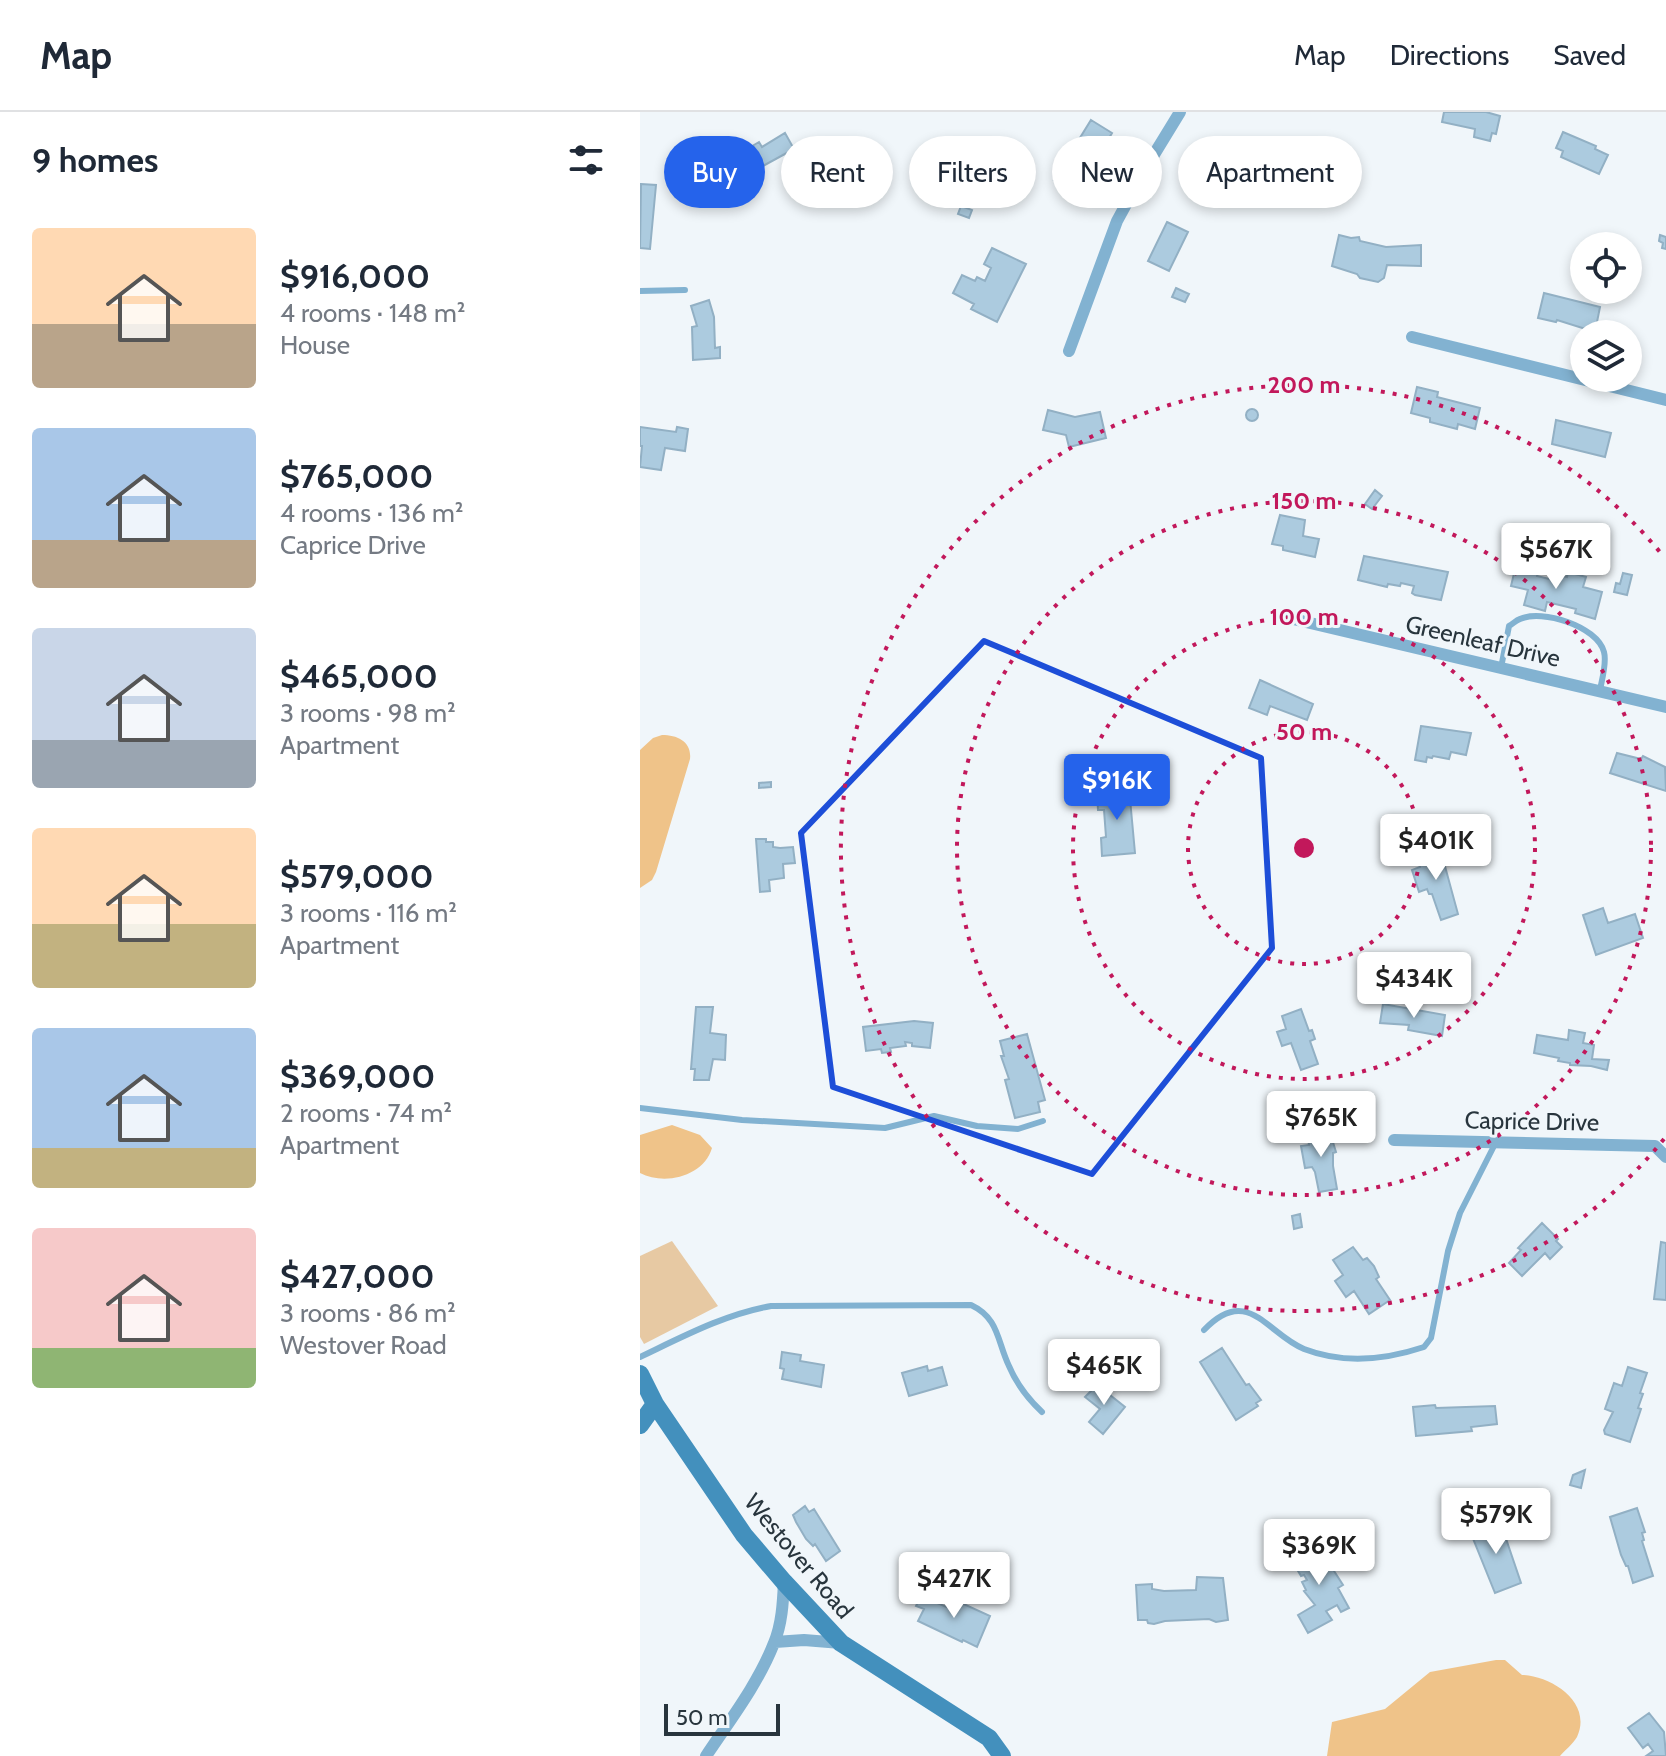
<!DOCTYPE html>
<meta charset="utf-8">
<style>
body{margin:0;font-family:Cabin,sans-serif;background:#f6f6f7;color:#1f2937;height:100vh;display:flex;flex-direction:column;font-size:30px;white-space:nowrap}
*{box-sizing:border-box;margin:0}
p{font-size:26px;color:#747a83}
.icon{flex:none;width:44px;height:44px;fill:none;stroke:currentColor;stroke-width:2;stroke-linecap:round;stroke-linejoin:round}
.map{position:relative;flex:1;overflow:hidden}
.panel{display:flex;flex-direction:column;background:#fff;width:640px}
.panel>*{flex:none}
.banner{position:absolute;left:24px;top:24px;width:760px;height:72px;display:flex;gap:16px}
.fabs{position:absolute;left:930px;top:120px;display:grid;gap:16px}
.fabs a{display:grid;place-items:center;width:72px;height:72px;border-radius:50%;background:#fff;box-shadow:0 4px 12px #0003;font-size:40px}
.scale{position:absolute;left:24px;bottom:20px;width:116px;box-sizing:border-box;padding-left:8px;border:4px solid #28353d;border-top:0;font-size:22px;line-height:28px;white-space:nowrap;color:#28353d;-webkit-text-stroke:6px #f0f6fa;paint-order:stroke}
.price{position:absolute;translate:-50% -68px;padding:0 18px;border-radius:8px;background:#fff;color:#222;font-size:26px;line-height:52px;filter:drop-shadow(0 2px 4px #0008)}
.price::after{content:'';position:absolute;left:50%;top:48px;width:24px;height:18px;margin-left:-12px;background:inherit;clip-path:polygon(0 0,100% 0,50% 100%)}
.price.current{background:#2563eb;color:#fff}
ul{padding:0;list-style:none}
li{display:flex;align-items:center;gap:24px;height:200px;padding:0 32px}
li span{display:grid;place-items:center;flex:none;width:224px;height:160px;border-radius:8px;color:#555}
li>.icon{margin-inline-start:auto}
span .icon{width:96px;height:96px;fill:#fffc;stroke-width:1}
li b{font-size:34px}
h2{display:flex;justify-content:space-between;align-items:center;height:96px;padding:0 32px;font-size:34px}
.pill{padding:0 28px;border-radius:36px;background:#fff;box-shadow:0 4px 12px #0003;font-size:28px;line-height:72px}
.pill.current{background:#2563eb;color:#fff}
header{display:flex;align-items:center;gap:48px;box-sizing:border-box;height:112px;padding:0 40px;background:#fff;border-bottom:2px solid #e0e1e3}
header strong{font-size:38px}
nav{display:flex;gap:44px;margin-inline-start:auto;font-size:28px}
main{display:flex;flex:1;min-height:0}
.map>svg:first-child{display:block}
</style>
<header>
<strong>Map</strong>
<nav><a>Map</a><a>Directions</a><a>Saved</a></nav>
</header>
<main>
<section class="panel">
<h2>9 homes<svg class="icon" aria-label="filters" viewBox="0 0 24 24"><path d="M4 7h16M4 17h16"/><circle cx="9" cy="7" r="2"/><circle cx="15" cy="17" r="2"/></svg></h2>
<ul>
<li><span style="background:linear-gradient(#ffd9b3 60%,#b9a48a 0)"><svg class="icon" aria-label="home" viewBox="0 0 24 24"><path d="M3 11l9-7 9 7M6 9v11h12V9"/></svg></span><div><b>$916,000</b><p>4 rooms · 148 m²</p><p>House</p></div></li>
<li><span style="background:linear-gradient(#a9c7e8 70%,#b9a48a 0)"><svg class="icon" aria-label="home" viewBox="0 0 24 24"><path d="M3 11l9-7 9 7M6 9v11h12V9"/></svg></span><div><b>$765,000</b><p>4 rooms · 136 m²</p><p>Caprice Drive</p></div></li>
<li><span style="background:linear-gradient(#c9d6e8 70%,#9aa5b1 0)"><svg class="icon" aria-label="home" viewBox="0 0 24 24"><path d="M3 11l9-7 9 7M6 9v11h12V9"/></svg></span><div><b>$465,000</b><p>3 rooms · 98 m²</p><p>Apartment</p></div></li>
<li><span style="background:linear-gradient(#ffd9b3 60%,#c2b280 0)"><svg class="icon" aria-label="home" viewBox="0 0 24 24"><path d="M3 11l9-7 9 7M6 9v11h12V9"/></svg></span><div><b>$579,000</b><p>3 rooms · 116 m²</p><p>Apartment</p></div></li>
<li><span style="background:linear-gradient(#a9c7e8 75%,#c2b280 0)"><svg class="icon" aria-label="home" viewBox="0 0 24 24"><path d="M3 11l9-7 9 7M6 9v11h12V9"/></svg></span><div><b>$369,000</b><p>2 rooms · 74 m²</p><p>Apartment</p></div></li>
<li><span style="background:linear-gradient(#f6c9c9 75%,#8fb573 0)"><svg class="icon" aria-label="home" viewBox="0 0 24 24"><path d="M3 11l9-7 9 7M6 9v11h12V9"/></svg></span><div><b>$427,000</b><p>3 rooms · 86 m²</p><p>Westover Road</p></div></li>
</ul>
</section>
<div class="map">
<svg width="1026" height="1644" viewBox="0 0 1026 1644">
<rect width="100%" height="100%" fill="#f0f6fa"/>
<path fill="#e7c9a3" d="M32,1129L78,1194L4,1232L0,1225V1144Z"/>
<path fill="#efc389" d="M22,623C38,623 52,630 50,647L16,760L12,768L0,776V638L13,626Z
M32,1013L60,1023L72,1036C64,1064 25,1074 0,1061V1023Z
M856,1548H865L882,1563C911,1564 953,1590 937,1625C933,1632 925,1638 920,1644H687L692,1610L745,1597L790,1560Z"/>
<path fill="#accbdf" stroke="#92b0c4" stroke-width="2" d="M804,0H846L860,4L856,22L852,21L850,29L834,25L835,17L802,10Z
M451,8L472,21L436,83L414,68Z
M923,20L956,34L955,37L968,43L959,62L921,45L923,39L916,36Z
M145,21L154,37L101,66L90,47L119,30L122,35Z
M1,72L16,73L10,137L0,136Z
M321,94L332,98L329,106L318,102Z
M527,110L548,120L529,159L508,149Z
M699,123L711,126L719,125L720,129L746,135L781,133V154L747,153L744,166L738,170L720,166L717,162L692,154Z
M1020,123L1026,125V137L1022,136L1023,131L1019,129Z
M352,136L386,152L357,210L331,197L334,192L313,181L322,163L335,169L337,165L345,169L351,156L344,152Z
M536,176L549,182L545,190L532,185Z
M904,181L960,195L955,220L917,208L916,210L898,206Z
M69,188L74,205L75,236L80,235V246L53,248L52,215L57,214L51,194Z
M777,275L798,280L797,285L840,296L835,317L818,312L817,317L790,310V306L771,301Z
M606 303a6 6 0 1 1 12 0a6 6 0 1 1-12 0Z
M408,298L435,305L460,300L466,326L429,335L426,323L403,318Z
M916,308L971,321L965,345L912,332Z
M0,315L36,320L37,315L48,317L45,339L25,336L21,358L0,355L2,334H0Z
M735,378L742,384L732,397L725,392Z
M640,403L665,408L663,424L679,427L675,445L643,438V434L632,432Z
M724,444L808,460L801,488L775,483L772,481L774,474L761,471L760,474L748,472L747,475L718,468Z
M877,449L899,455L897,464L909,467L911,461L927,465L928,460L946,465L943,475L962,480L955,507L935,501L936,497L907,490L905,499L884,493L888,478L871,474Z
M983,461L992,463L987,483L974,480L976,471L980,472Z
M620,568L673,592L667,608L630,594L627,603L609,596Z
M781,614L831,621L826,643L811,640L809,647L793,644L792,646L787,645L786,650L775,648Z
M977,641L1001,647L1003,644L1025,655L1026,679L970,661Z
M131,670V675L119,676V671Z
M489,676L495,741L462,744L461,726L466,725L464,698H458L457,680Z
M116,727H126V730H133V735L140,736L153,735L155,751L143,752L144,766L129,768L130,779L120,780Z
M800,736L818,802L801,808L792,782H789L787,777L779,780L772,758L780,755L776,744Z
M963,796L968,811L995,802L1003,826L956,843L943,803Z
M743,892L805,903L802,924L768,918L769,913L740,911Z
M56,895H73L70,921L86,923L85,948L73,947L69,968H54L55,957H51Z
M661,897L669,919L672,918L675,927L670,929L678,952L661,958L651,931L642,934L637,920L646,917L642,904Z
M274,909L293,911L290,936L272,934V931L265,930L266,934L250,936L251,940L242,941L241,937L226,939L223,915Z
M929,918L945,921L943,931L954,933L952,947L969,948L967,958L951,954L930,953V951L918,949L919,946L894,941L897,923L928,928Z
M387,922L405,988L398,990L400,1000L375,1006L365,968L369,967L361,944H364L360,929Z
M689,1017L696,1040L693,1041V1054L697,1077L679,1080L675,1060L672,1055L665,1056L661,1034L669,1033L667,1020Z
M660,1102L662,1115L654,1117L652,1104Z
M902,1111L918,1127L916,1129L922,1135L910,1147L905,1141L882,1164L869,1151L881,1138L878,1136Z
M1021,1130L1026,1131V1188L1014,1187Z
M713,1135L723,1148L727,1146L734,1154L739,1165L736,1167L750,1188L729,1202L714,1179L706,1185L695,1169L703,1163L693,1148Z
M582,1236L606,1273L609,1272L621,1288L616,1291L618,1294L596,1308L560,1250Z
M142,1240L161,1243L160,1249L184,1253L181,1275L142,1267L144,1257L140,1256Z
M287,1254L288,1259L302,1255L307,1273L269,1284L262,1261Z
M988,1255L1007,1261L1000,1281L1003,1282L998,1296L1001,1297L990,1330L965,1322L964,1318L973,1300L965,1297L974,1271L982,1274Z
M461,1269L469,1273L465,1279L485,1295L463,1322L449,1310L460,1297L445,1285Z
M795,1293L796,1296L855,1294L857,1312L831,1315L832,1319L776,1324L773,1295Z
M945,1358L941,1376L930,1373L933,1363Z
M165,1394L169,1400L174,1397L200,1439L186,1449L175,1432L173,1434L166,1427L156,1410L153,1403Z
M997,1396L1005,1420L1002,1421L1004,1428L1002,1429L1013,1464L993,1471L988,1454H986L981,1443L970,1405Z
M860,1409L881,1471L855,1481L830,1419Z
M723,1413L732,1428L721,1435L712,1419Z
M674,1428L703,1473L698,1476L709,1496L701,1500L697,1493L686,1499L692,1508L668,1521L658,1503L675,1493L664,1479L666,1478L662,1470L667,1468L664,1463L661,1464L651,1447L671,1438L668,1432Z
M557,1465L583,1466L588,1508L576,1510L569,1507L525,1509L514,1512L508,1511L507,1508H498L496,1473L512,1472V1477L524,1479L556,1478Z
M281,1484L311,1497L315,1488L350,1504L337,1535L323,1528L322,1530L278,1509L284,1497L276,1494Z
M1009,1601L1024,1620L1026,1644H1006L1013,1639L1008,1632L1003,1636L988,1616Z"/>
<g fill="none" stroke-linecap="round" stroke-linejoin="round">
<path stroke="#82b2d1" stroke-width="6" d="M0,179L45,178
M861,556L869,514C873,512 876,508 880,507C902,497 957,514 964,540C967,551 962,567 960,578
M0,996L102,1008L245,1016L294,1004L337,1014L378,1017L403,1009
M564,1218C608,1172 627,1222 664,1237C703,1252 745,1248 784,1235L791,1226L808,1139L820,1101L856,1030
M0,1245C42,1225 85,1202 131,1194L331,1193C359,1206 357,1229 369,1254C377,1273 387,1286 402,1300"/>
<path stroke="#82b2d1" stroke-width="12" d="M772,225L1026,288
M429,239L477,109L507,54L540,0
M649,506L1026,595
M754,1028L1015,1034L1026,1045
M135,1530L164,1528L201,1531
M66,1644C90,1608 118,1572 134,1531C142,1512 143,1490 144,1470"/>
<path stroke="#4390bd" stroke-width="18" d="M0,1262L15,1292L104,1423L144,1470L201,1531L349,1626L362,1644
M0,1313L15,1292"/>
</g>
<path fill="none" stroke="#1d4ed8" stroke-width="6" stroke-linejoin="round" d="M344,529L621,646L632,836L452,1062L193,975L161,721Z"/>
<g fill="none" stroke="#c2185b" stroke-width="4" stroke-dasharray="4 8">
<circle cx="664" cy="736" r="116"/>
<circle cx="664" cy="736" r="231"/>
<circle cx="664" cy="736" r="347"/>
<path d="M1024 1027A463 463 0 1 1 1024 445"/>
</g>
<g text-anchor="middle" dominant-baseline="central" stroke-width="6" stroke-linejoin="round" paint-order="stroke">
<g font-size="24" fill="#28353d" stroke="#f0f6fa">
<text transform="translate(843 529) rotate(13)">Greenleaf Drive</text>
<text transform="translate(892 1009) rotate(1)">Caprice Drive</text>
<text transform="translate(159 1444) rotate(50)">Westover Road</text>
</g>
</g>
<circle cx="664" cy="736" r="12" fill="#c2185b" stroke="#f0f6fa" stroke-width="4"/>
<g font-size="24" text-anchor="middle" font-weight="bold" fill="#c2185b" stroke="#f0f6fa" stroke-width="6" stroke-linejoin="round" paint-order="stroke">
<text x="664" y="281">200 m</text>
<text x="664" y="397">150 m</text>
<text x="664" y="513">100 m</text>
<text x="664" y="628">50 m</text>
</g>
</svg>
<div class="fabs">
<a><svg class="icon" aria-label="locate" viewBox="0 0 24 24"><circle cx="12" cy="12" r="6"/><path d="M12 2v4M12 18v4M2 12h4M18 12h4"/></svg></a>
<a><svg class="icon" aria-label="layers" viewBox="0 0 24 24"><path d="M12 4l9 5-9 5-9-5zM3 14l9 5 9-5"/></svg></a>
</div>
<div class="scale">50 m</div>
<b class="price" style="left:916px;top:479px">$567K</b>
<b class="price current" style="left:477px;top:710px">$916K</b>
<b class="price" style="left:796px;top:770px">$401K</b>
<b class="price" style="left:774px;top:908px">$434K</b>
<b class="price" style="left:681px;top:1047px">$765K</b>
<b class="price" style="left:464px;top:1295px">$465K</b>
<b class="price" style="left:856px;top:1444px">$579K</b>
<b class="price" style="left:679px;top:1475px">$369K</b>
<b class="price" style="left:314px;top:1508px">$427K</b>
<div class="banner">
<a class="pill current">Buy</a>
<a class="pill">Rent</a>
<a class="pill">Filters</a>
<a class="pill">New</a>
<a class="pill">Apartment</a>
</div>
</div>
</main>
